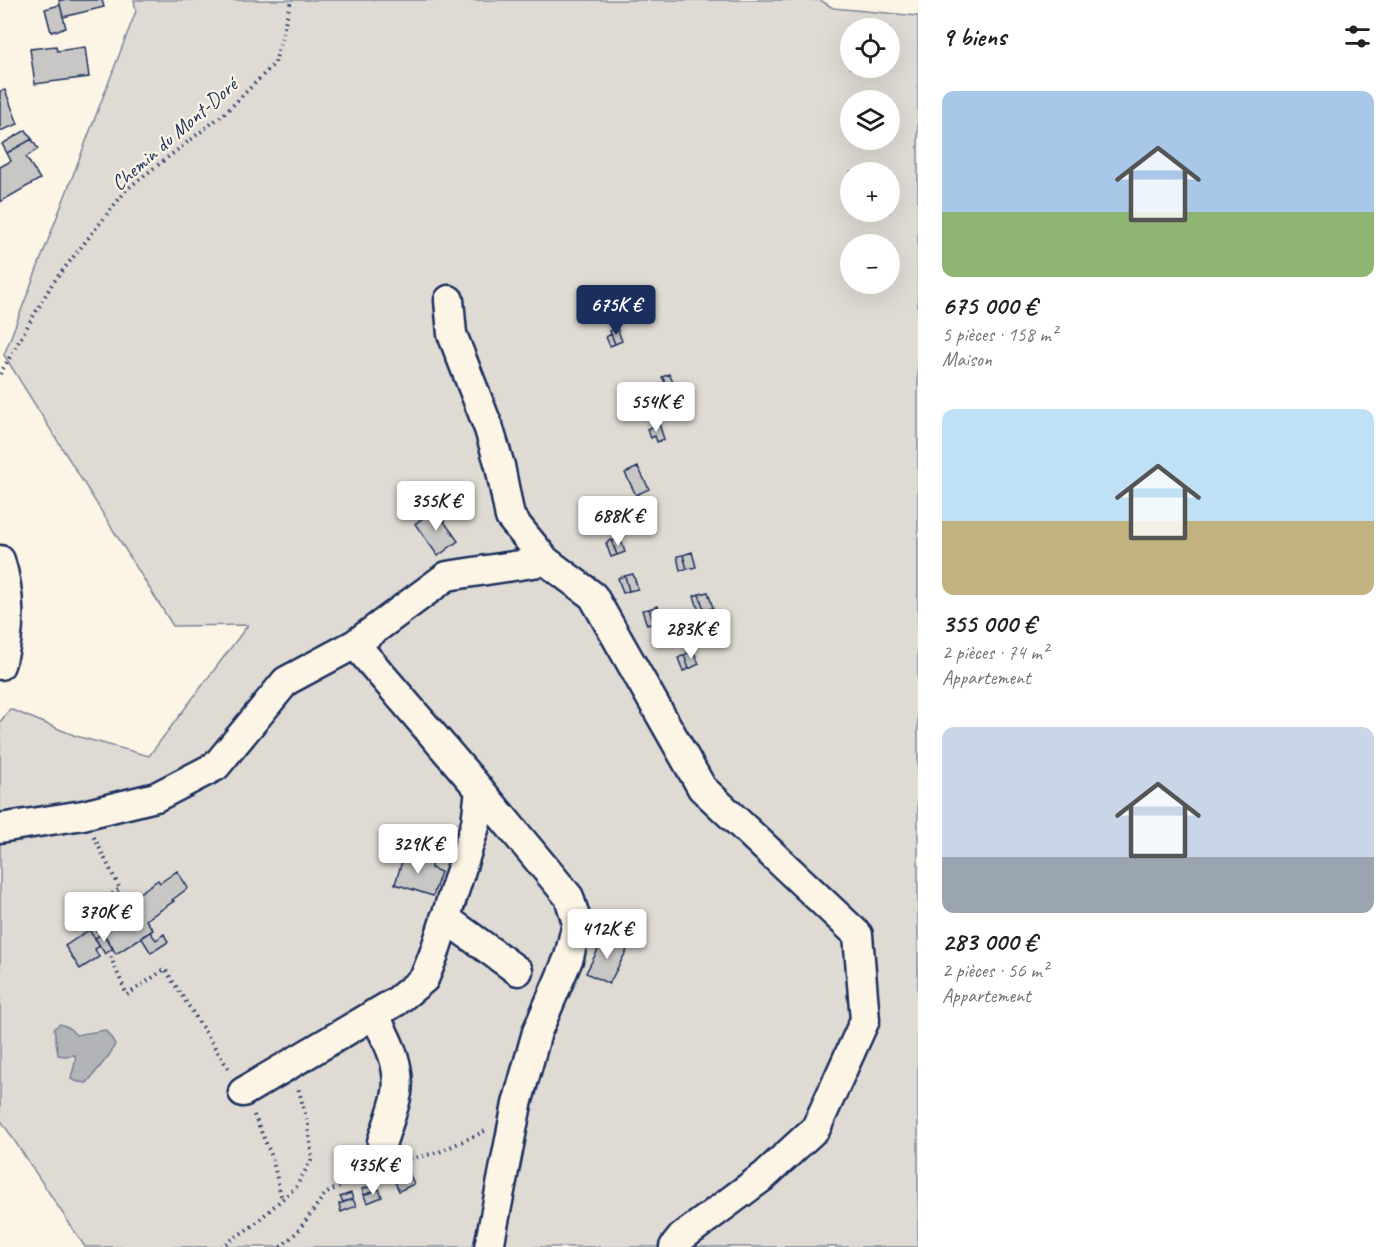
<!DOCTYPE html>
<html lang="fr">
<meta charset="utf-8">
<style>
body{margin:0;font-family:Caveat,sans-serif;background:#f2f2f2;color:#202124;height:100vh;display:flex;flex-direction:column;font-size:22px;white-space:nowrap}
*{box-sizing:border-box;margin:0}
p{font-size:20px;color:#757577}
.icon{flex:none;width:33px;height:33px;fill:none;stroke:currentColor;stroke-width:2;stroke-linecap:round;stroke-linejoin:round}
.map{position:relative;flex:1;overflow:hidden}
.sheet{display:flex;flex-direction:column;background:#fff;width:480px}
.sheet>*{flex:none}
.fabs{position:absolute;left:840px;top:18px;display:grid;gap:12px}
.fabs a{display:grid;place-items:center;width:60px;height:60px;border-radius:50%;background:#fff;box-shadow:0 6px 24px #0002;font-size:30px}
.price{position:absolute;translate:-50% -51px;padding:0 14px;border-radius:6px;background:#fff;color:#222;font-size:20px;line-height:39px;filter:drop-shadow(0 2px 3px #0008)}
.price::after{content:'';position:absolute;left:50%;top:36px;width:18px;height:14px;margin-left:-9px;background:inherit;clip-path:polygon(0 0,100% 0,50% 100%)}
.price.active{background:#1b2f5e;color:#fff}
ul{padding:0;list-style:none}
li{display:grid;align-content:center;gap:12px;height:318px;padding:0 24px}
li span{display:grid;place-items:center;height:186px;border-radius:12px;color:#555}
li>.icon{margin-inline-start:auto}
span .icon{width:108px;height:108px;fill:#fffc;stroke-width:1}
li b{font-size:26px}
h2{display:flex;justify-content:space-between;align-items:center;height:72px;padding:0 24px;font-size:26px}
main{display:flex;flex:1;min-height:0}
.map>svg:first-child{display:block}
</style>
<main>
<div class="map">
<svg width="918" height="1247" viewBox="0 0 918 1247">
<rect width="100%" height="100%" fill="#fcf5e5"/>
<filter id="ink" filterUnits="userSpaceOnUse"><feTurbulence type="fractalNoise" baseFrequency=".0167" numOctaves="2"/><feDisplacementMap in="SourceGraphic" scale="12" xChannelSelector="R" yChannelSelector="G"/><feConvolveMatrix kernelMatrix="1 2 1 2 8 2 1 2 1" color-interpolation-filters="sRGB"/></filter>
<g filter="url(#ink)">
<path fill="#dfdbd4" stroke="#7d8599" stroke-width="1.5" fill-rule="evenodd" d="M134,0H820L833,8L918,16V1247H85L0,1119V722L10,709L76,736L149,756L248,625L173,626L4,355L136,11ZM850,28H890V68H850ZM850,100H890V140H850ZM850,172H890V212H850ZM850,244H890V284H850Z"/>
<path fill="#b2b4b8" stroke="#767f94" stroke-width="1.5" d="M60,1024L68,1027L76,1035L105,1030L110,1036L115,1044L110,1054L87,1083L78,1082L71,1079C72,1071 77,1062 75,1055L65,1056L58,1055L54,1028Z"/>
<path fill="#c8c7c6" stroke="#1b2f5e" stroke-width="1.5" d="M59,0H102L104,7L63,17Z
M60,5L66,28L51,32L45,9Z
M56,46L57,51L85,47L89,77L35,84L30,49Z
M5,90L18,124L0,131V91Z
M26,130L32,139L7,153L2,144Z
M32,139L38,149L26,157L40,179L0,202V167L11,161L7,153Z
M617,328L622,341L615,344L610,331Z
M611,334L615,344L610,346L606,337Z
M669,374L676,388L664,394L660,384L665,382L662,377Z
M659,424L664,439L657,442L655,436L651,438L647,429Z
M638,467L649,489L636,495L625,473Z
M435,509L458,541L438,556L415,524Z
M620,538L625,552L617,555L612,541Z
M611,540L617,555L611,557L606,543Z
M692,552L696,567L687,569L683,555Z
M683,555L687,569L680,570L677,556Z
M633,574L638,589L629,591L625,576Z
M625,576L629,591L623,593L618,578Z
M708,592L713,608L704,610L699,594Z
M699,594L704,610L699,611L694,596Z
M658,606L663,620L654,623L649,609Z
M649,609L654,623L647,625L642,610Z
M693,650L699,664L689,669L684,655Z
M684,655L689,669L683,671L678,658Z
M407,827L440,838L435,856L401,845Z
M407,847L435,856L432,862L405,852Z
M405,852L432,862L431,868L441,872L433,896L395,884Z
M177,871L188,888L172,900L174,901L146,920L153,930L116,954L93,918L129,895L131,899L158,880L160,883Z
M89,930L100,946L95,949L99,957L80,969L65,946Z
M150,932L156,940L164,934L168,942L151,953L141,937Z
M103,933L113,948L105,954L95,938Z
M605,936L628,948L609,984L586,973Z
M408,1170L410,1175L400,1180L398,1176Z
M410,1175L414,1184L399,1191L395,1182Z
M372,1186L374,1191L364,1195L362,1189Z
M379,1189L382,1197L367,1203L364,1195Z
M351,1193L353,1199L343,1202L340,1197Z
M353,1199L356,1206L341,1212L339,1204Z"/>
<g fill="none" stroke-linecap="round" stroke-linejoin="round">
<g stroke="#1b2f5e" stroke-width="33">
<path id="minor" d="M449,300L452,334L489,429L500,466L510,517L546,561
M0,560C10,592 12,633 0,665
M355,644L447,576L546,561L593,596L702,788L858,935L865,1020L816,1128L764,1176L682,1237L674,1247
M0,828L83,815L156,797L216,766L286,681L355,644L480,790L569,897L577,923L569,957L537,1032L517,1104L489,1247
M445,918L518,971
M374,1014C387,1040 401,1063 397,1093C394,1109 387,1126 382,1142
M243,1092L397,1001L424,979L434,954L476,823L480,790"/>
</g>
<path stroke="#1b2f5e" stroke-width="4" stroke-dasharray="1.5 4.5" stroke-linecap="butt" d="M0,374L52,284L127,189L225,113L275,63L291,0
M94,837L120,889L86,911L99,935
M108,951L127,995L165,969L230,1071
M254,1115L272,1157L282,1200
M399,1162L439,1152L485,1131
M221,1247L252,1226L296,1187L312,1159L308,1125L298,1087
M281,1247L298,1231L325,1194L360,1175L378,1168"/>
<use href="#minor" stroke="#fcf5e5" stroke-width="28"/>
</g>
</g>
<g text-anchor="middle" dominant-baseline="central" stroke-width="4.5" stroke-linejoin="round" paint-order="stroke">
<g font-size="21" fill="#1b2f5e" stroke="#fcf5e5">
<text transform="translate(174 134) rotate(-41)">Chemin du Mont-Doré</text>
</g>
</g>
</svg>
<div class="fabs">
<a><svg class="icon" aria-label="locate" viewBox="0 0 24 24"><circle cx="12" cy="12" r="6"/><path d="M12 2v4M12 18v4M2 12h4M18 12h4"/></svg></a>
<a><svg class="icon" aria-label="layers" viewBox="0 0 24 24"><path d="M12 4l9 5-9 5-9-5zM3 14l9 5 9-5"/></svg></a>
<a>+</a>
<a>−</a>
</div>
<b class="price active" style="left:616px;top:336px">675K €</b>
<b class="price" style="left:656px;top:433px">554K €</b>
<b class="price" style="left:436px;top:532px">355K €</b>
<b class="price" style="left:618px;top:547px">688K €</b>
<b class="price" style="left:691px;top:660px">283K €</b>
<b class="price" style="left:418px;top:875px">329K €</b>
<b class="price" style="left:104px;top:943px">370K €</b>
<b class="price" style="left:607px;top:960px">412K €</b>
<b class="price" style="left:373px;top:1196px">435K €</b>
</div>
<section class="sheet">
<h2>9 biens<svg class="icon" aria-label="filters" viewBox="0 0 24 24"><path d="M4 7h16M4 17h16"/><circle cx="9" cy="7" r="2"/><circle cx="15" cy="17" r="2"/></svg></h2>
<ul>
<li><span style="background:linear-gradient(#a9c7e8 65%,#8fb573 0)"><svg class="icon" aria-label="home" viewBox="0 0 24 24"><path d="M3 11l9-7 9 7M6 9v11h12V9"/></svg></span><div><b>675 000 €</b><p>5 pièces · 158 m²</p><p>Maison</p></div></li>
<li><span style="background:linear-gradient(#bfe0f5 60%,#c2b280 0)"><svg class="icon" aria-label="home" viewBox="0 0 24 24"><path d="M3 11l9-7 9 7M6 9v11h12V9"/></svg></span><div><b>355 000 €</b><p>2 pièces · 74 m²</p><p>Appartement</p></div></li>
<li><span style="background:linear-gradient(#c9d6e8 70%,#9aa5b1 0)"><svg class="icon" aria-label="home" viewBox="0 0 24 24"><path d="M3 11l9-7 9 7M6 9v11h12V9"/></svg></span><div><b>283 000 €</b><p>2 pièces · 56 m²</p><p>Appartement</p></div></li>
</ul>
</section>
</main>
